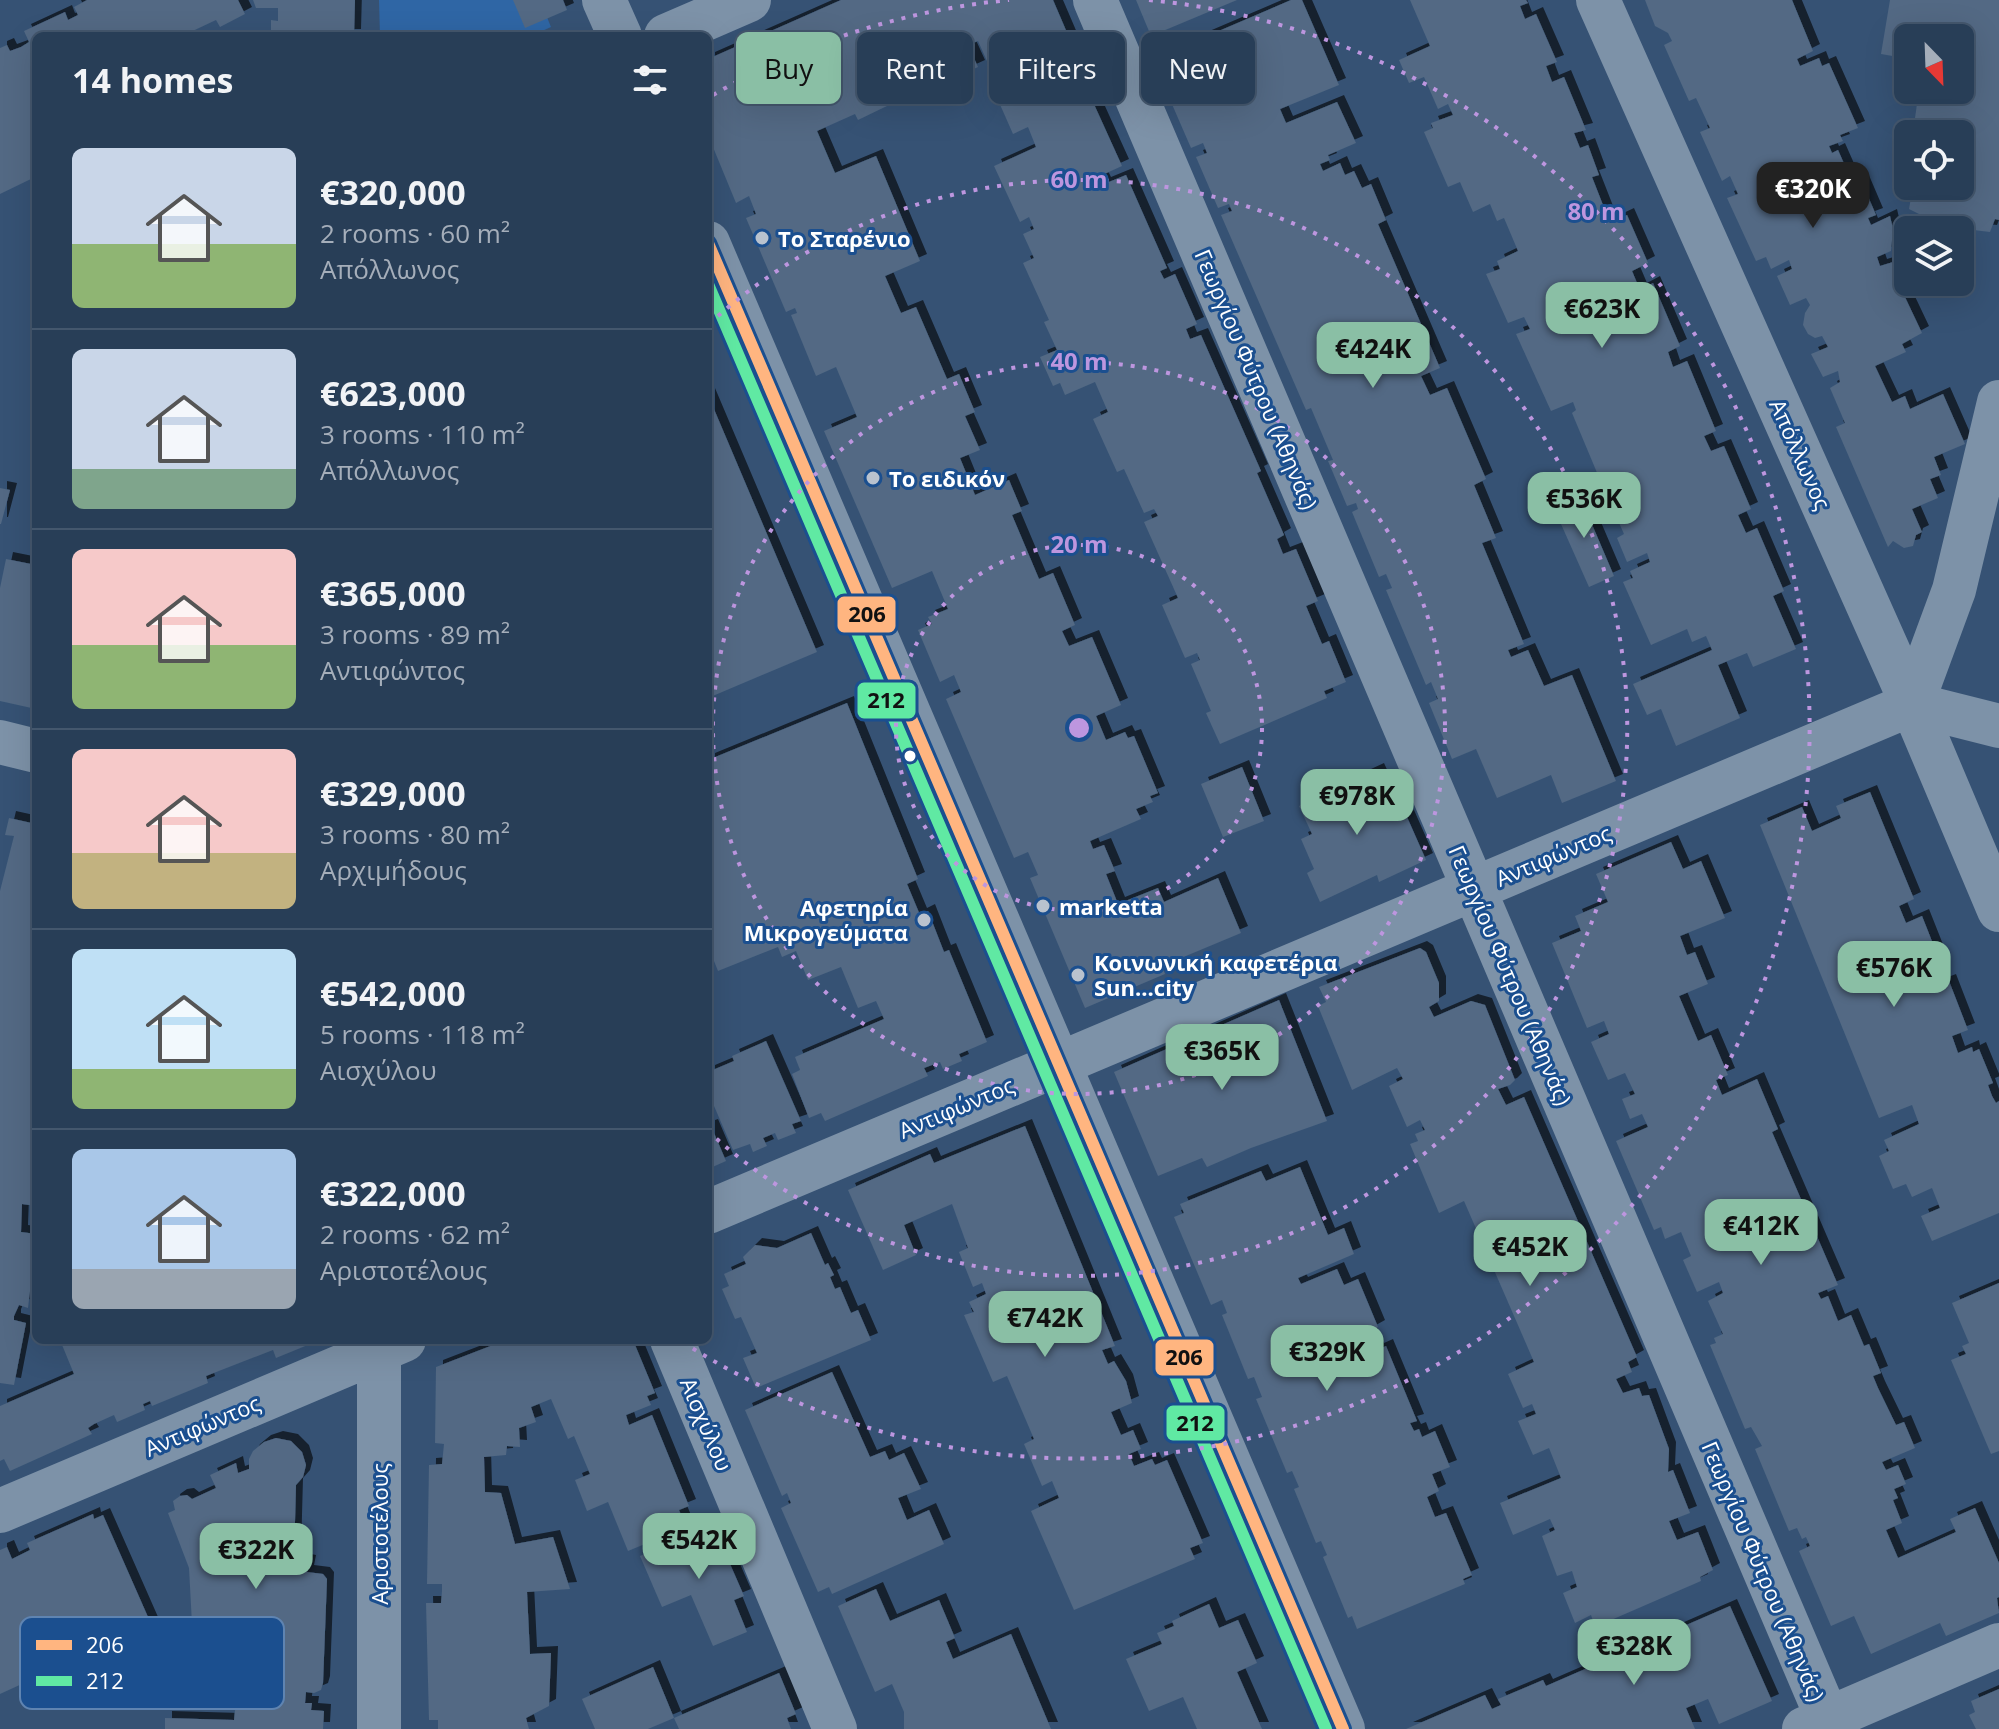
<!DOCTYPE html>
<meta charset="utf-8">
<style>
body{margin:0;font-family:"Open Sans",sans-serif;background:#30455d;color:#f1f3f6;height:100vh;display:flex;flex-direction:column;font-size:30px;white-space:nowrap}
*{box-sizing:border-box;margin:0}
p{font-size:26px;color:#a5aeba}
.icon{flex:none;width:44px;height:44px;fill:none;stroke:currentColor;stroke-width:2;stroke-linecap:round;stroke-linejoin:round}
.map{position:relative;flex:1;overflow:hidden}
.side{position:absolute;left:32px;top:32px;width:680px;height:1312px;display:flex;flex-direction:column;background:#283e57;border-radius:12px;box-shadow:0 8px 32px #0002,0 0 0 2px #44576d}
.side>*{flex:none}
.banner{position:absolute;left:736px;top:32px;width:760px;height:72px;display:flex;gap:16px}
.needle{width:52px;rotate:157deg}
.controls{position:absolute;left:1894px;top:24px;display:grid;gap:16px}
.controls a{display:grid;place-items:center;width:80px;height:80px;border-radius:12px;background:#283e57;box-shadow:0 8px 32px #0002,0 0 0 2px #44576d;font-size:40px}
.price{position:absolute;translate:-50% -68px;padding:0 18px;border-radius:16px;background:#8abfa5;color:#111;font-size:26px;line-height:52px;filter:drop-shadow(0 2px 4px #0008)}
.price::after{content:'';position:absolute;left:50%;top:48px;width:24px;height:18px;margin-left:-12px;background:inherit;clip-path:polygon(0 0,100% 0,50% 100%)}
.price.active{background:#222;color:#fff}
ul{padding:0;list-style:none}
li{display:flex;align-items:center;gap:24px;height:200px;padding:0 40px}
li+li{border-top:2px solid #44576d}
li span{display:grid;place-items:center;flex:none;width:224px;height:160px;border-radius:12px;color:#555}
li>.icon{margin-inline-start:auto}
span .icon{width:96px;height:96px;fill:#fffc;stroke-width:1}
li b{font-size:34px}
h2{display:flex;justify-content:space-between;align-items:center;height:96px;padding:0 40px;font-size:34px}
.chip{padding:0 28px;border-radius:12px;background:#283e57;box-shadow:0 8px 32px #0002,0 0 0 2px #44576d;font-size:28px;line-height:72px}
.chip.active{background:#8abfa5;color:#111}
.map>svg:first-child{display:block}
</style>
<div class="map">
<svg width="1999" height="1729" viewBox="0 0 1999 1729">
<defs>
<filter id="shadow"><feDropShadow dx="7" dy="-7" stdDeviation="0" flood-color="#0009"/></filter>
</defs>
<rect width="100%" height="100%" fill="#365274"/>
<path fill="#2f66a5" d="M379,0H540L551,27L531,36H380Z"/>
<path fill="#526984" filter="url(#shadow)" d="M87,0H238L245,14L220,27L216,20L182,36H36V185L33,178L0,194V48L7,45L10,51L21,47L29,42L24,31L65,12L68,20L78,15L74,7Z
M253,0H355L354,36H271V20L278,21V8H256Z
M513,0H563L567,10L525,28Z
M841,0H1053L1080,63L1063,71L1069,85L1083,80L1122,166L1100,176L1104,184L1126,175L1167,268L1160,271L1164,279L1175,274L1197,324L1186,329L1190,339L1201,335L1261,471L1257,473L1284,535L1277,539L1283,554L1296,549L1318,601L1306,606L1322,644L1329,641L1346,682L1324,691L1327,698L1220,744L1206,713L1211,711L1191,664L1200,660L1197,653L1185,658L1162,605L1178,598L1144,522L1158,516L1154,509L1144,513L1124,469L1117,472L1093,419L1108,412L1095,382L1065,395L1060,383L1053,386L1040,357L1057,350L1044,322L1049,320L1023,263L1034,258L1023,234L1034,229L1029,217L1020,222L994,166L1036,147L1028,127L1013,134L998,100L1003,97L978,41L968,45L978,67L901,102L898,94L887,99L889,105L858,120L855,114L817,131L835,173L876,156L920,261L885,276L901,313L916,307L947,379L959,374L975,412L965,416L980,450L960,458L975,495L1009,480L1022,511L1012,515L1039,579L1053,573L1075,625L1062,631L1069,646L1092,637L1121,705L1096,716L1106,740L1125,732L1128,738L1134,736L1158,793L1150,796L1153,802L1136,809L1141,819L1090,841L1093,849L1104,845L1115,871L1106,874L1118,904L1158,888L1164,902L1218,878L1241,933L1162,966L1165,974L1085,1008L1030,878L1038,875L1028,852L1014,858L946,699L961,692L954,675L940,682L918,630L932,624L928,617L948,609L932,571L892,588L824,431L857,417L836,367L816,376L791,315L797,313L795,308L786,312L746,218L756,214L749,196L736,203L708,135V59Z
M1136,0H1237L1151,36Z
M1291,0H1302L1339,85L1280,109L1286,123L1337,102L1356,143L1328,155L1330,160L1320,164L1323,171L1340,163L1345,175L1354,171L1362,188L1371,184L1386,220L1378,224L1440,368L1421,376L1430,395L1447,388L1486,479L1474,485L1496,538L1482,543L1524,644L1508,650L1511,657L1528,650L1544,686L1572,675L1616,781L1562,803L1551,775L1497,798L1476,749L1452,759L1429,703L1438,699L1431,682L1426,685L1386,590L1392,588L1386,574L1379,577L1352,512L1358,509L1356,503L1347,506L1328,461L1333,460L1311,408L1306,410L1221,215L1232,211L1229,204L1218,208L1196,157L1207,153L1203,143L1191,148L1148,49L1168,40L1172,51Z
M1410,0H1526L1528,3L1520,6L1525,19L1536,14L1557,62L1546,66L1552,82L1564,77L1586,130L1574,133L1580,148L1588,145L1599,175L1592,177L1610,223L1627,215L1648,263L1632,271L1640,290L1653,283L1680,346L1668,352L1673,367L1687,361L1716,431L1704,436L1711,451L1724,446L1751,509L1738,515L1746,533L1757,528L1784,591L1773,596L1796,649L1753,667L1747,653L1718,665L1740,718L1676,746L1661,709L1647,715L1633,684L1712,650L1706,636L1692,642L1687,629L1651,645L1623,582L1633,578L1630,571L1650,562L1647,553L1627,562L1617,538L1624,534L1616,516L1609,519L1596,490L1603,487L1572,413L1576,410L1573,402L1551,411L1516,334L1530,329L1524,317L1508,323L1486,274L1500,269L1497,261L1518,251L1504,218L1497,221L1490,204L1473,212L1460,182L1448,187L1424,132L1433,128L1431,123L1453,115L1448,104L1438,109L1424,77L1409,83L1399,60L1430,46Z
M1645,0H1792L1813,51L1797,59L1800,66L1819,58L1822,66L1829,63L1858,128L1840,135L1843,141L1829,146L1832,153L1838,150L1853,184L1861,180L1876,215L1868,218L1871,225L1890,216L1893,229L1891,251L1877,257L1880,266L1893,262L1901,267L1906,288L1904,295L1922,333L1902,344L1906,352L1875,366L1892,402L1905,396L1910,409L1943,394L1965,444L1934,457L1941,475L1930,479L1938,498L1912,509L1922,532L1916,535L1913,546L1904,548L1893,541L1888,547L1836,427L1845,423L1830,388L1840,382L1838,371L1823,377L1811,354L1828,347L1822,336L1815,338L1808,334L1803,325L1805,313L1810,305L1806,298L1790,305L1777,276L1792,269L1789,260L1771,269L1766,257L1756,261L1727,198L1738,194L1730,176L1722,181L1700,132L1710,128L1696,98L1689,101L1664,45L1672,41L1668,33L1655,26Z
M1890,0H1999V220L1995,219L1990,232L1915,223L1919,214L1909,209L1913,186H1960V134L1913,132L1919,90H1960V38H1908V67L1896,65L1898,57L1881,54Z
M708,395L817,652L708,698Z
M0,488L10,490L1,524H0Z
M1579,494L1614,576L1589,587L1553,506Z
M6,559L36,565V709L0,701V588Z
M847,703L918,879L907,884L920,915L928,911L944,952L949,950L987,1042L959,1054L962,1061L943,1069L940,1062L924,1068L928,1076L825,1121L821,1113L809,1118L792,1074L800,1070L795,1057L884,1019L876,1001L858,1008L841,967L808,980L796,951L782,957L778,947L718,971L708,946V760Z
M1242,767L1264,821L1223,837L1201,784Z
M1377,770L1400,820L1407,817L1426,860L1379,882L1377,875L1320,902L1307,873L1314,869L1301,839L1312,834L1299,806Z
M1870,792L1914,899L1899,906L1906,923L1922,916L1941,964L1921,971L1928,989L1949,981L1968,1030L1952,1036L1958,1053L1972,1047L1973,1052L1979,1049L1993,1083L1988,1085L1992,1096L1996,1103L1999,1101V1213L1932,1241L1921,1216L1940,1208L1932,1188L1912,1197L1906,1184L1893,1189L1879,1156L1889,1151L1884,1140L1919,1124L1912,1105L1879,1118L1760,825L1802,807L1812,831L1841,818L1836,806Z
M9,818L36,824V1206L22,1204L21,1232L36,1234V1241L28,1308L19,1305L14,1316V1320L26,1323L14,1385L0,1383V891L14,836L5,835Z
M1671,842L1683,869L1701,861L1725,918L1680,936L1687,955L1695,952L1708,984L1679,996L1698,1041L1711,1035L1728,1075L1716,1080L1722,1095L1757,1079L1778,1129L1772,1132L1838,1285L1818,1293L1821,1299L1828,1296L1838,1321L1851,1315L1864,1346L1869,1344L1881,1373L1873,1376L1878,1388L1896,1425L1904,1422L1915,1448L1882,1462L1886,1470L1898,1465L1906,1484L1894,1489L1898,1498L1893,1500L1902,1523L1886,1530L1898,1558L1956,1532L1950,1519L1975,1508L1999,1563V1597L1997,1598L1999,1613L1946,1636L1940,1623L1871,1654L1854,1616L1831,1626L1799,1551L1810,1546L1806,1537L1802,1539L1797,1528L1789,1531L1755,1449L1762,1446L1751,1427L1745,1429L1710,1345L1716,1343L1714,1338L1723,1334L1708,1301L1723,1293L1719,1282L1697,1292L1683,1260L1691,1256L1681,1232L1665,1239L1661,1227L1654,1230L1616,1141L1648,1127L1642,1114L1630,1119L1622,1099L1635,1094L1625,1073L1608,1080L1591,1042L1609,1034L1604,1021L1587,1028L1552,943L1581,931L1575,916L1608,902L1596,874Z
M1420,948L1426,952L1439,983V1001L1429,1007L1434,1017L1471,1001L1485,1005L1515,1080L1510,1085L1498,1089L1506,1105L1524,1097L1637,1357L1628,1362L1632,1372L1616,1379L1623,1393L1639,1388L1642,1396L1649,1395L1669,1449L1668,1472L1673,1470L1690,1513L1669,1521L1677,1540L1698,1532L1713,1570L1700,1577L1701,1581L1595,1627L1591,1615L1575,1623L1563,1593L1577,1587L1572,1571L1557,1576L1542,1536L1555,1530L1550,1519L1513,1535L1500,1503L1561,1478L1549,1448L1533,1455L1518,1421L1536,1414L1532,1404L1523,1408L1508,1374L1534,1362L1464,1201L1439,1213L1410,1144L1418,1141L1415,1134L1425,1130L1420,1120L1407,1127L1389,1086L1403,1079L1397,1068L1352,1090L1318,1006L1326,1002L1319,987Z
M1279,1000L1327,1121L1251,1148L1207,1167L1202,1158L1158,1176L1114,1072Z
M766,1041L801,1121L792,1124L796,1133L778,1140L775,1133L763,1138L767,1146L753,1152L750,1144L733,1150L708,1092V1072L734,1061L732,1056Z
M711,1126L726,1161L708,1169V1127Z
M1025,1126L1115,1346L1102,1350L1108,1364L1114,1361L1126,1381L1132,1403L1111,1412L1121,1435L1133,1430L1141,1449L1129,1454L1134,1466L1152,1459L1155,1465L1167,1460L1203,1543L1190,1548L1195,1559L1074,1610L1031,1511L1059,1498L1052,1481L1042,1486L1024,1444L1034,1439L1007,1376L993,1382L964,1315L974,1312L969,1302L986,1294L982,1283L973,1287L959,1252L968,1248L952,1204L904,1225L916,1255L883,1270L848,1190L930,1154L934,1163Z
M1300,1167L1328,1235L1344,1228L1354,1254L1298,1278L1301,1284L1337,1269L1344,1285L1358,1279L1378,1327L1369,1332L1377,1350L1386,1346L1417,1421L1410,1423L1414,1431L1419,1429L1422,1437L1435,1431L1450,1467L1432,1474L1439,1491L1427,1497L1435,1517L1446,1513L1472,1575L1463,1579L1465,1584L1357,1629L1352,1616L1348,1618L1323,1557L1327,1555L1321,1541L1316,1543L1294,1489L1299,1487L1292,1471L1287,1473L1256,1399L1262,1397L1254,1377L1248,1379L1222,1315L1227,1313L1222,1300L1211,1305L1174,1217L1184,1213L1180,1204L1261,1171L1266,1181Z
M811,1233L825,1265L828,1263L834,1275L830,1277L835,1289L840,1287L851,1313L858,1310L871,1340L756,1388L743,1358L757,1353L741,1317L735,1319L722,1289L729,1286L724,1274L746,1264L743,1257L755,1245L777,1248Z
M1999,1283V1451L1991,1454L1951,1360L1966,1354L1962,1346L1969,1343L1952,1303Z
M60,1340H320L276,1358L273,1350L206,1376L208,1383L152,1406L150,1401L143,1404L145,1410L117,1422L114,1415L94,1424L88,1428L92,1434L10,1471L4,1459L0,1461V1406L74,1374Z
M506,1340H633L655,1393L647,1396L651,1405L626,1415L629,1425L652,1415L689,1506L679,1510L686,1527L628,1551L608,1502L587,1511L575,1480L590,1474L574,1436L568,1439L551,1399L531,1407L536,1422L519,1428L520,1447L507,1446L506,1455L484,1457L485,1492L501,1493L515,1544L553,1537L570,1589L527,1592L530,1654L551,1653L549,1706L526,1718L529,1729H438V1720H429L426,1603H441L442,1591V1584H427L429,1465L442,1464L444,1444L435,1443L436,1367Z
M832,1372L870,1457L885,1451L889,1460L904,1453L921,1489L898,1498L907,1520L929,1510L944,1544L832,1594L829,1587L818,1592L781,1508L791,1503L787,1493L782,1496L745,1410Z
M276,1438L291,1441L302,1452L306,1465L303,1477L296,1485L294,1559L309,1562L307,1572L323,1574L327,1579L323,1683L321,1690L314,1693L306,1692L305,1703H312L311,1710L324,1711L323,1729H165V1718L234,1720L238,1682H218L222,1623L192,1624L189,1568L168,1513L175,1510L173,1501L180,1496L187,1495L192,1499L216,1488L210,1475L236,1463L238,1473L249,1469V1459L253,1451L264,1442Z
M93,1514L94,1519L103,1515L159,1642L149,1644L153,1654L83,1685L72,1661L0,1694V1550L7,1547L12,1559L30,1550L27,1543Z
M713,1525L744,1596L734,1600L747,1632L713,1646L691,1595L662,1607L640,1556Z
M876,1589L890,1621L939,1600L955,1638L946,1642L953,1659L1011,1634L1051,1729H904V1712L892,1684L875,1692L838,1606Z
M1209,1604L1219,1628L1238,1620L1257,1663L1237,1672L1262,1729H1197L1183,1697L1149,1711L1126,1659L1162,1644L1157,1633L1174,1626L1172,1621Z
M1730,1606L1772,1701L1719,1724L1708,1699L1686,1708L1695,1729H1406L1485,1695L1492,1709L1501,1705L1498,1699L1543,1680L1546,1686Z
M653,1667L674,1718L648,1729H595L582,1699Z
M779,1673L796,1714L787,1718L791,1729H679L674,1718Z
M1999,1689V1729H1976L1969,1715L1975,1712L1971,1701Z"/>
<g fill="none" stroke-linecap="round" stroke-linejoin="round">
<path stroke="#7d92a8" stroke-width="44" d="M604,0L620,36
M1095,0L1832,1729
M1598,0L1912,704L1999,910
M666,36L749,0
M708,243L1343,1729
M1912,704L1954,590L1999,402
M1912,704L1999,726
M0,742L36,751
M708,1212L1912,704
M672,1340L835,1729
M0,1511L404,1340
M379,1729V1340
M1804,1729L1999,1645"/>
<g stroke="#1b4f8f" stroke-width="18">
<path id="bus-1" d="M708,243L1343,1729"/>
</g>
<g stroke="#1b4f8f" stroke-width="18">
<path id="bus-2" d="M708,284L1326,1729"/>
</g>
<use href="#bus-1" stroke="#ffb580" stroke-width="12"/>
<use href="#bus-2" stroke="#60e9a3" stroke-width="12"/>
</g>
<g fill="none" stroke="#bd96df" stroke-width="4" stroke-dasharray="4 8">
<circle cx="1079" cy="728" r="183"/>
<circle cx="1079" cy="728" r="366"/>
<path d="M709 324A548 548 0 1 1 709 1132"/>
<path d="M713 95A731 731 0 0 1 1009 0M1149 0A731 731 0 1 1 681 1341"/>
</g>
<g fill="#b9c2ce" stroke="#1b4f8f" stroke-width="3">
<circle cx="762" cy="238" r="8"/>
<circle cx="873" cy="478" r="8"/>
<circle cx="1043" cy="906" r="8"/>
<circle cx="924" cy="920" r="8"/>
<circle cx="1078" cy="975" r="8"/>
</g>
<circle fill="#fff" stroke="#1b4f8f" stroke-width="3" cx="910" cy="756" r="7"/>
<g text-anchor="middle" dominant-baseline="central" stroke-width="6" stroke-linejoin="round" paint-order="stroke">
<g font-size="22" font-weight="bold" fill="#fff" stroke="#1b4f8f" text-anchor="start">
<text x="778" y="238">Το Σταρένιο</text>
<text x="889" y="478">Το ειδικόν</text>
<text x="1059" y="906">marketta</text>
<text x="908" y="907" text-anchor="end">Αφετηρία<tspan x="908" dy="25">Μικρογεύματα</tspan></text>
<text x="1094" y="962">Κοινωνική καφετέρια<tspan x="1094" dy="25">Sun...city</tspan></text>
</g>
<g font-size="22" fill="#fff" stroke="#1b4f8f">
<text transform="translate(1257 379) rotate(67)">Γεωργίου Φύτρου (Αθηνάς)</text>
<text transform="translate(1801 454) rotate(66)">Απόλλωνος</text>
<text transform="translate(1553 855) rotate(-23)">Αντιφώντος</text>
<text transform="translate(1511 975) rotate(67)">Γεωργίου Φύτρου (Αθηνάς)</text>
<text transform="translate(956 1107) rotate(-23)">Αντιφώντος</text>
<text transform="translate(707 1424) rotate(67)">Αισχύλου</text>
<text transform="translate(202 1425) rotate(-23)">Αντιφώντος</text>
<text transform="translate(379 1534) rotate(-90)">Αριστοτέλους</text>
<text transform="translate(1764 1571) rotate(67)">Γεωργίου Φύτρου (Αθηνάς)</text>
</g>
</g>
<rect x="20" y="1617" width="264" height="92" rx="12" fill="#1b4f8f" stroke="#5f84b1" stroke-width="2"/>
<rect x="36" y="1640" width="36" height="10" fill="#ffb580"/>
<rect x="36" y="1676" width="36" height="10" fill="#60e9a3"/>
<g font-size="22" fill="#fff">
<text x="86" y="1653">206</text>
<text x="86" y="1689">212</text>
</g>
<circle cx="1079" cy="728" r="12" fill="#bd96df" stroke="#1b4f8f" stroke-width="4"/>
<g font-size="24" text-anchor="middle" font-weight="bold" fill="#bd96df" stroke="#1b4f8f" stroke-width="6" stroke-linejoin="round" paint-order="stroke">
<text x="1079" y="188">60 m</text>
<text x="1596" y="220">80 m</text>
<text x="1079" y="370">40 m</text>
<text x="1079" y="553">20 m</text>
</g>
<g stroke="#1b4f8f" stroke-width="3">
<rect x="836" y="595" width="61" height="39" rx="8" fill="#ffb580"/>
<rect x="856" y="681" width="61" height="39" rx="8" fill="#60e9a3"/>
<rect x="1154" y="1338" width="61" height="39" rx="8" fill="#ffb580"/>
<rect x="1165" y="1404" width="61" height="38" rx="8" fill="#60e9a3"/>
</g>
<g font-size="22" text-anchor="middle" font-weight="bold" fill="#111">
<text x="867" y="622">206</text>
<text x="886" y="708">212</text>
<text x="1184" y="1365">206</text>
<text x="1195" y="1431">212</text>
</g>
</svg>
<div class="controls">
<a><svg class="needle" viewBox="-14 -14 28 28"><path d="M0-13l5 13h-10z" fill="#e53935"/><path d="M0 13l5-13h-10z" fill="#a5aeba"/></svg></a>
<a><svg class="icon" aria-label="locate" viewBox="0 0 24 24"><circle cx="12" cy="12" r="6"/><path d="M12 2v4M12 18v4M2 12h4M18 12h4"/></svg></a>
<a><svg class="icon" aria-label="layers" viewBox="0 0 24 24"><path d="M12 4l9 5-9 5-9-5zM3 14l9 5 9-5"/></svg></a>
</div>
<b class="price active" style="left:1813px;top:230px">€320K</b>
<b class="price" style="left:1602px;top:350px">€623K</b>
<b class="price" style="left:1373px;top:390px">€424K</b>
<b class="price" style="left:1584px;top:540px">€536K</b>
<b class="price" style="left:1357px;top:837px">€978K</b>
<b class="price" style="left:1894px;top:1009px">€576K</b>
<b class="price" style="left:1222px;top:1092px">€365K</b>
<b class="price" style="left:1761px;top:1267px">€412K</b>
<b class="price" style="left:1530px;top:1288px">€452K</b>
<b class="price" style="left:1045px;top:1359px">€742K</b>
<b class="price" style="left:1327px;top:1393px">€329K</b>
<b class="price" style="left:699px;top:1581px">€542K</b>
<b class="price" style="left:256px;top:1591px">€322K</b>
<b class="price" style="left:1634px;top:1687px">€328K</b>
<div class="banner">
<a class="chip active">Buy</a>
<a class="chip">Rent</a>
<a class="chip">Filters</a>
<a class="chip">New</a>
</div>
<section class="side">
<h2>14 homes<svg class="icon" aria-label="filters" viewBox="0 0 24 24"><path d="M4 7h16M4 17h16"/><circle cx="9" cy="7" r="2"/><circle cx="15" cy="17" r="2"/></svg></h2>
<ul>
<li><span style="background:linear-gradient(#c9d6e8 60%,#8fb573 0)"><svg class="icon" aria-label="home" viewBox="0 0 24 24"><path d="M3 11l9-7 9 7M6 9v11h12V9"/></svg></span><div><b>€320,000</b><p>2 rooms · 60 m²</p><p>Απόλλωνος</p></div></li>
<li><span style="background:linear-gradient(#c9d6e8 75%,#7fa58c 0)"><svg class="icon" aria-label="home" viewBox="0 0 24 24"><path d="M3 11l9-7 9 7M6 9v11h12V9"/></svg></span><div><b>€623,000</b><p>3 rooms · 110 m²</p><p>Απόλλωνος</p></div></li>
<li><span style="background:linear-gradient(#f6c9c9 60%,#8fb573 0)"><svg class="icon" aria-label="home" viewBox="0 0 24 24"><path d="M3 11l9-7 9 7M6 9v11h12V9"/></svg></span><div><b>€365,000</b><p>3 rooms · 89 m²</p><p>Αντιφώντος</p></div></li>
<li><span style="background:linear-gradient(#f6c9c9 65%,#c2b280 0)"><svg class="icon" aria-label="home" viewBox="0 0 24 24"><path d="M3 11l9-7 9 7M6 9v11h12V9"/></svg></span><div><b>€329,000</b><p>3 rooms · 80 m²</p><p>Αρχιμήδους</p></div></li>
<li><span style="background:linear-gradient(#bfe0f5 75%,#8fb573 0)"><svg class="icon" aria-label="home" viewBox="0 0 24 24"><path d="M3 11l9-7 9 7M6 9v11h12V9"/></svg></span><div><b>€542,000</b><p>5 rooms · 118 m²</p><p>Αισχύλου</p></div></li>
<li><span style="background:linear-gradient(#a9c7e8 75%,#9aa5b1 0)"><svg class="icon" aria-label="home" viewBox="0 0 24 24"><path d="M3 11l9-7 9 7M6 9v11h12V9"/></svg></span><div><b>€322,000</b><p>2 rooms · 62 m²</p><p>Αριστοτέλους</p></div></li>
</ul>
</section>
</div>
